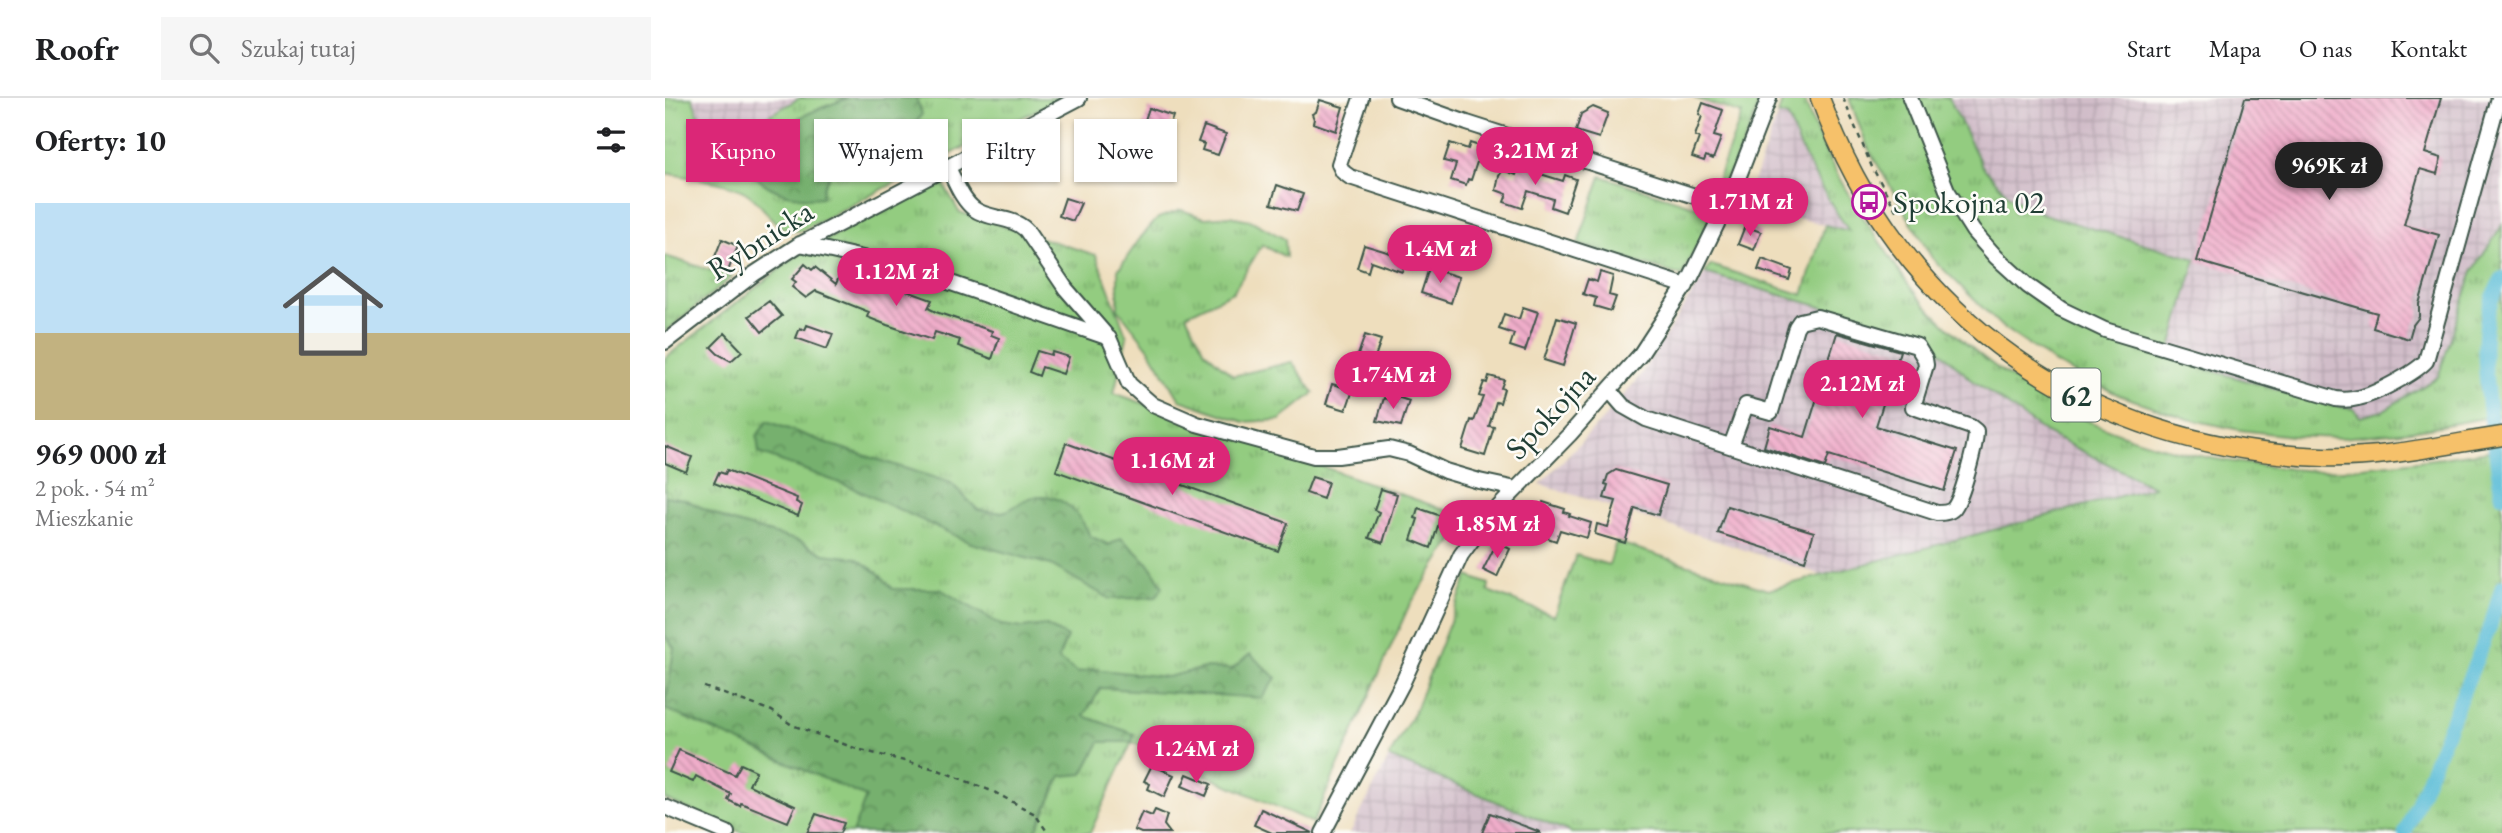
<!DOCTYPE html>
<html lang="pl">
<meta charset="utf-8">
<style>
body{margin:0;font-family:"EB Garamond",serif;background:#f6f6f6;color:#202124;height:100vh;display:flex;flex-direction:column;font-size:26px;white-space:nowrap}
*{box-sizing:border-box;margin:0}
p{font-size:23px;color:#757577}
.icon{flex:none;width:38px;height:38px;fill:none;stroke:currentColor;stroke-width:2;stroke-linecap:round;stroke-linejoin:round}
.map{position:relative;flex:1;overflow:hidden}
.sheet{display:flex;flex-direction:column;background:#fff;width:665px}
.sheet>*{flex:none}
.banner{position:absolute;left:21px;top:21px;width:665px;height:63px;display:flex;gap:14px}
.price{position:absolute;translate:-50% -60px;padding:0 16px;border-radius:24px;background:#db2777;color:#fff;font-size:23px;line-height:46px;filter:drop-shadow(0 2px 4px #0008)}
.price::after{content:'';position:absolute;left:50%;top:42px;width:21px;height:16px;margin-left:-10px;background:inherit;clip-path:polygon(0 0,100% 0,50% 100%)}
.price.active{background:#222;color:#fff}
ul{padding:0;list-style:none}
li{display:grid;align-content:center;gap:14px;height:371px;padding:0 35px}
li+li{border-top:2px solid #e0e0e0}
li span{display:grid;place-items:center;height:217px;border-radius:0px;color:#555}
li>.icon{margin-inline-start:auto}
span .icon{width:126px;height:126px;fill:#fffc;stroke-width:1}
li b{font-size:30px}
h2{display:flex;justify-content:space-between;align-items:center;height:84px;padding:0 35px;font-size:30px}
.pill{padding:0 24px;border-radius:0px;background:#fff;box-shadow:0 2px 5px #0004;font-size:24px;line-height:63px}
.pill.active{background:#db2777;color:#fff}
header{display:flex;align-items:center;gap:42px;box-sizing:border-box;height:98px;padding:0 35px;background:#fff;border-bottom:2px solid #e0e0e0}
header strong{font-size:33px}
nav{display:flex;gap:38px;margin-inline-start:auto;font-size:24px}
.search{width:490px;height:63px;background:#f6f6f6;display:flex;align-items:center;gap:18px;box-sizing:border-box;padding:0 24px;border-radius:0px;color:#757577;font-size:26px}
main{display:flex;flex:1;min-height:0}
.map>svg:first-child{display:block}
</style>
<header>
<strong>Roofr</strong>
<div class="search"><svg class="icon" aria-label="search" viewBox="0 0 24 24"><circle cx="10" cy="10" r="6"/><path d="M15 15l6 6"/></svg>Szukaj tutaj</div>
<nav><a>Start</a><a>Mapa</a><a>O nas</a><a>Kontakt</a></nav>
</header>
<main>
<section class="sheet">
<h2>Oferty: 10<svg class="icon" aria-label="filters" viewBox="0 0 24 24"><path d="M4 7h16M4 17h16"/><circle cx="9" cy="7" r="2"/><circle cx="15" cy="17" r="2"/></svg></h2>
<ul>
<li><span style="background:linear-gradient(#bfe0f5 60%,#c2b280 0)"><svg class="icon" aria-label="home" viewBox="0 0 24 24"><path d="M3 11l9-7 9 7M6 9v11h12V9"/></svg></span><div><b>969 000 zł</b><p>2 pok. · 54 m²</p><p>Mieszkanie</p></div></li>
</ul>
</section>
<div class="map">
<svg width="1837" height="735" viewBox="0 0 1837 735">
<defs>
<pattern id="industrial-grid" width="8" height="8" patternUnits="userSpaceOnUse" patternTransform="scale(1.75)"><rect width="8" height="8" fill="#d1bdc9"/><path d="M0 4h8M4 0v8" fill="none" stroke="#b3a3ad"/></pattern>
<pattern id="grass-tufts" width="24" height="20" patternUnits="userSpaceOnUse" patternTransform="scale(1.75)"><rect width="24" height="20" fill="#93cc80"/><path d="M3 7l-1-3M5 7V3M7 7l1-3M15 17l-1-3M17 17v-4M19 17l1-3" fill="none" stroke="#77a76a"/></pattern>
<pattern id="forest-crowns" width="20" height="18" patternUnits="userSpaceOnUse" patternTransform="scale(1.75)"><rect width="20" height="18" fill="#76b06e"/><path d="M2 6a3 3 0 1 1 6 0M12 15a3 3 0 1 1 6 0" fill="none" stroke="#60905b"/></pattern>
<pattern id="building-back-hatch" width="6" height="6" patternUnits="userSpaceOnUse" patternTransform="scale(1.75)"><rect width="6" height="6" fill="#f0adca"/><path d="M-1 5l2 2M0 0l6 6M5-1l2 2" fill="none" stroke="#c28ea5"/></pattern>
</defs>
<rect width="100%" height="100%" fill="#fdfcf7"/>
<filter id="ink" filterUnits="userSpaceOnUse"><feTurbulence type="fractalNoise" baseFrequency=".0143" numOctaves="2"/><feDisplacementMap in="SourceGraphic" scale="14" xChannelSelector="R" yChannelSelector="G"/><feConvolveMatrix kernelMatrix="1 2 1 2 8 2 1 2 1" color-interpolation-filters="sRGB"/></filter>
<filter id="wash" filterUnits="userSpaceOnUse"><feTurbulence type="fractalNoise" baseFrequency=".00686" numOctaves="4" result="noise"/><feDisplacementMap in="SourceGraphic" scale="28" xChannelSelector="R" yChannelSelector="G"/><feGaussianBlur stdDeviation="1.57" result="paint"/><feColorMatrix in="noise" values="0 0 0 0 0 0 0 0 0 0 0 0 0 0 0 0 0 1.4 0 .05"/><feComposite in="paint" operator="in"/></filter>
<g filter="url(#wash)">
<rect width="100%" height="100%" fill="#eedebd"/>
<path fill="url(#industrial-grid)" d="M27,0H135L46,50Z
M1284,0H1837V127L1808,173L1773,279L1717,313L1695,319L1689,311L1665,307L1502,260L1378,116L1345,99L1325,79L1309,55Z
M1113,16L1122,18L1130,39L1173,118L1185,134L1080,106Z
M1040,175L1260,239L1307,282L1449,369L1490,389L1160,478L875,386L941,318L974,279Z
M724,659L907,735H685Z"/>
<path fill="url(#grass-tufts)" stroke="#59845a" stroke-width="2" d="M0,0H27L46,50L135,0H395L136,133C107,135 102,107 80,94C63,84 22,79 0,75Z
M1029,0H1095L1086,29L1061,83H1052L1077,16Z
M1118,0H1139C1156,56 1188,106 1221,153C1232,169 1242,187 1255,201C1345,298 1453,350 1584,366C1609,369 1633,373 1658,373C1674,372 1690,370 1706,368C1750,364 1793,358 1837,351V735H907L724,659L750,612L803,478L824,486L823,493L889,518L911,457L944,467L951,444L1103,492L1489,389L1381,335L1307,282L1260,239L1040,175L1046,167L1138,197L1160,127L1184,133C1160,98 1137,59 1123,19L1113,16Z
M1184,0H1284L1317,68L1345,99L1378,116L1531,161L1503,260L1665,307L1689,311L1695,319L1717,313L1773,279L1808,173L1837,127V317L1746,333L1676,340L1627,338L1575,332L1523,321L1454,297L1393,267L1337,229L1267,160L1203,50Z
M936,78L1048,114L1017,178L913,146Z
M277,83L294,114L431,157L462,239L449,295L806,421L777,457L743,510L648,725L467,644L425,735H78L0,701V260L137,154Z
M516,112L540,120L565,118L585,122L620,141L621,159L597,147L568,194L521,217L540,253L568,278L627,264L649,295L615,322L579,324L515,302L484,251L453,211V172L476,139L493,120Z
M0,158L67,179L0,234Z"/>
<path fill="url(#forest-crowns)" stroke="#4a7651" stroke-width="2" d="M184,0H251L257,16L240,40L212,36L189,53L181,69H169L158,89L157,99C134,102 108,95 91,79C90,32 147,12 184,0Z
M102,323L167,347L286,385L313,412C321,413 333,416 341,413C349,410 356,403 365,400C394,391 415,415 425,438L444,447L456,440L484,466L498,489L491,499L445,501L386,467L306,445L188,390L94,355L92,338Z
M0,398L19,401L65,423L137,444L159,456L191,460L213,475L228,491H275L336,527L358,530L380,527L402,539L393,561L413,575L427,571L502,579L539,570L567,571L585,556L611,580L597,600L436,590L419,618L469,636L467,644H435L418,676L396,678L370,735H187L201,699L0,611L9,550L0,537Z"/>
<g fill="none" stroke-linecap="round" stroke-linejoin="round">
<path stroke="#59bcd7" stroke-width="14" d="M1837,180C1811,223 1820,275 1826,323C1830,348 1832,373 1837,398
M1740,735L1825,529L1837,488"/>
</g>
<g id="blocks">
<path fill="url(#building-back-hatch)" d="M1580,0H1776L1760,55L1776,60L1772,76L1755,71L1739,127L1774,137L1754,206V219L1748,227L1744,241L1708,230L1712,215L1532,163Z
M655,2L678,9L671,33L648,25L649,21L647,16L651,14Z
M1038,5L1058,12L1049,38L1056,40L1048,61L1041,58L1039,63L1027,59L1034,40L1030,38L1037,18L1034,16Z
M928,9L943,15L934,40L911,33L916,16Z
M484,10L508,18L502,36L489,31L488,35L477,31Z
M539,28L561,36L553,57L537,52L539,46L533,44Z
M427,34L447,40L439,60L421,54Z
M785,45L803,51L805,45L817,49L806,82L803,81L801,87L786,82L791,66L779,63Z
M855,65L870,71L869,74L898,83L900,77L911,81L900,114L886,109L888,101L863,93L857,110L839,104L842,96L831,92L834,78L838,72L851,77Z
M612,87L638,96L632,113L606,106Z
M400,100L416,105L408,123L394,118Z
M1080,128L1096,134L1089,152L1073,146Z
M57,141L73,148L63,173L47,166Z
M699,147L742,160L737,174L706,163L703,174L692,170Z
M1097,161L1127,172L1124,182L1093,172Z
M140,166L147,172L150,169L171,186L175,176L201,182L203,175L240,188L239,192L267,202L263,210L271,214L327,233L326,237L334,240L327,261L293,248L295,242L270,234L267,242L222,227L202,219L204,214L151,193L141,200L127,189L131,184L127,181Z
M764,170L794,179L786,205L756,195Z
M935,174L948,178L944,197L951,199L946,213L929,208L931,200L918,196L923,181L932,184Z
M104,203L117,218L97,234L84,218Z
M858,209L873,214L860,253L845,248L849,236L834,231L839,216L854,221Z
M892,219L911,225L898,268L879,262Z
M142,227L168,236L162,251L131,240L135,230L140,232Z
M60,235L77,253L66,263L53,256L46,249Z
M1172,235L1235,253L1211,328L1292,353L1279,393L1164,357L1160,369L1099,349L1105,328L1140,339Z
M700,237L716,242L709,262L693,257Z
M372,253L386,257L387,254L404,259L398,276L377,269L374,278L364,274Z
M824,278L839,282L836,290L839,291L835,305L831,304L824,328L829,329L820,358L797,351L806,322L809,323L818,299L814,298L819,284L822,285Z
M667,286L688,292L681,312L661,306Z
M732,299L744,303L736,328L712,323L719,300L731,304Z
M401,345L623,425L613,453L391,373Z
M0,348L27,359L21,374L0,365Z
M62,372L132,400L131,404L137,407L133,418L49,385L54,374L60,376Z
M951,372L1002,387L993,417L970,410L960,445L930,436L932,426L943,429L951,403L939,400L943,387L940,386L943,377Z
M647,379L663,384L658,401L641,395Z
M716,391L732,396L718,445L704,440L714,414L709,412Z
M878,404L900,411L899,414L905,416L904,418L926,425L922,440L895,432L891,443L868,435Z
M1062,408L1149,434L1140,463L1053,435Z
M753,410L776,418L766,450L746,442L753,421L750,420Z
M832,444L845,451L832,479L818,472Z
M14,652L70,677L76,666L91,673L84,687L130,708L123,724L76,705L75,708L63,702L66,696L31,678L28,684L4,674Z
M487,667L509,677L499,699L483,691L485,686L479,683Z
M522,676L546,686L541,698L517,688Z
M596,711L648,735H607L589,727Z
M490,712L502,717L499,727L505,735H476L469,732L477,714L487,718Z
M825,715L875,734V735H817Z
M151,716L179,725L175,735H142Z"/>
</g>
</g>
<g filter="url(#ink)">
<use href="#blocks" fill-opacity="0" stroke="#3e5549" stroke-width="2"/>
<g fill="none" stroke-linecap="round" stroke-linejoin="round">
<g stroke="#3e5549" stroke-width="18">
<path id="minor" d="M696,0L674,66L678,74L685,79L1021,188
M732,0L802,25L1061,108
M1245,0L1282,92L1308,133L1331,159L1363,188L1396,211L1440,232L1671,301C1678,302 1685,302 1693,300C1709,297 1750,275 1761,263L1834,0
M282,68C290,82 296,101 309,111C324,122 347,118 361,132L401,191L441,237
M135,146L243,170L444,240L464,286L488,307L532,326L649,358H673L724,351L744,356L780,373L814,383L851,391
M0,244L89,176L132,148L414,0
M945,293L958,308L981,321L1272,415C1277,415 1284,415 1288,411C1297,402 1311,346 1311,333L1306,329L1248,309L1261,267L1260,261L1252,248L1152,219L1135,223L1131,229L1106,314L1081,307L1066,348
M0,709L62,735
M658,735L737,586L796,457L823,420L905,336L975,257L1026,179L1068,93L1104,0"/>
</g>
<g stroke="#3e5549" stroke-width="21">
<path id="major" d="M1155,0C1235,221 1425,351 1658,359C1717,361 1778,347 1837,338"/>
</g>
<path stroke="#3e5549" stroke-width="2.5" stroke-dasharray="5 5" stroke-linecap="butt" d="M1178,0L1207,69L1232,114
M39,589L107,613L127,627L192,651L271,671L329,694L370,716L383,735"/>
<use href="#minor" stroke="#fff" stroke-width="14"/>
<use href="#major" stroke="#f6c16b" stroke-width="18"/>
</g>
</g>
<defs>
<g id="bus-ring" transform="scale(1.75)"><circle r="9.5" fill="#fdfcf7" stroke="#b5179e" stroke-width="1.5"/><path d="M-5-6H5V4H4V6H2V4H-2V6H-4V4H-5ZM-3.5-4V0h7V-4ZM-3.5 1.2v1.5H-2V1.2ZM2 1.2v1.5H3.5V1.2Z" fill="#b5179e"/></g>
</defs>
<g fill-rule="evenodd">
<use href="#bus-ring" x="1204" y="104"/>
</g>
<g text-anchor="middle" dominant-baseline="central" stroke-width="5" stroke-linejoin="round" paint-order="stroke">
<rect fill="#fdfcf7" stroke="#62766e" stroke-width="2" x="1386.5" y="270.5" width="49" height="53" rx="5"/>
<g font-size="30" font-weight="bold" fill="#1f3d34">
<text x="1411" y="297">62</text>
</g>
<g font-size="32" fill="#1f3d34" stroke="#fdfcf7" text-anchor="start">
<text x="1228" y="104">Spokojna 02</text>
</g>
<g font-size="32" fill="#1f3d34" stroke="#fdfcf7">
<text transform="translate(95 142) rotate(-33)">Rybnicka</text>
<text transform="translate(885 314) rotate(-47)">Spokojna</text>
</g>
</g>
</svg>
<b class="price" style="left:870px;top:89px">3.21M zł</b>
<b class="price active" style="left:1664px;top:104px">969K zł</b>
<b class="price" style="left:1085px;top:140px">1.71M zł</b>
<b class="price" style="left:775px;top:187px">1.4M zł</b>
<b class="price" style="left:231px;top:210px">1.12M zł</b>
<b class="price" style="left:728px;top:313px">1.74M zł</b>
<b class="price" style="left:1197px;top:322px">2.12M zł</b>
<b class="price" style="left:507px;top:399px">1.16M zł</b>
<b class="price" style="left:832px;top:462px">1.85M zł</b>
<b class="price" style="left:531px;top:687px">1.24M zł</b>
<div class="banner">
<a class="pill active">Kupno</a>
<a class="pill">Wynajem</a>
<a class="pill">Filtry</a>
<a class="pill">Nowe</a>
</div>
</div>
</main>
